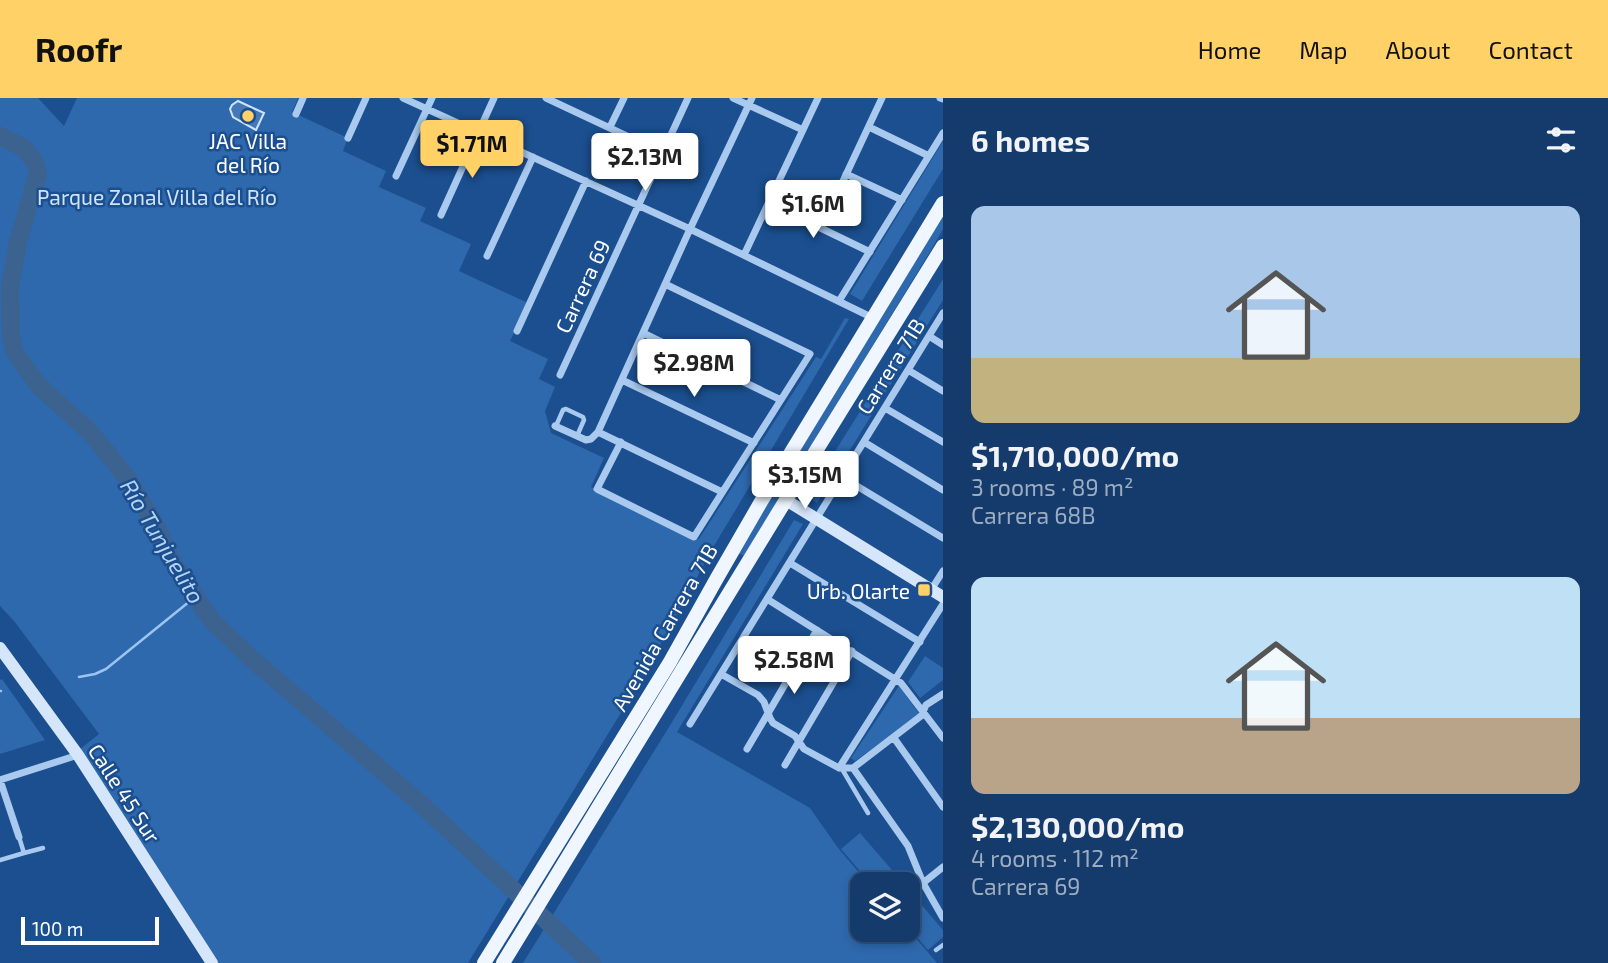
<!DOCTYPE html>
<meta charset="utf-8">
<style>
body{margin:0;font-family:"Exo 2",sans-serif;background:#1d4271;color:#f1f3f6;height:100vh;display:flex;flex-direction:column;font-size:26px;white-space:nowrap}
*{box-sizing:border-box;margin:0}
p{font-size:23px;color:#9dadc1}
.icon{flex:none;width:38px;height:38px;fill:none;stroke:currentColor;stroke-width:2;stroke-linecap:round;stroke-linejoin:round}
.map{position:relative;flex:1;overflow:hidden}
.side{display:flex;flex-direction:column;background:#143b6b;width:665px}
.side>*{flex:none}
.controls{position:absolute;left:850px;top:774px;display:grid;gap:14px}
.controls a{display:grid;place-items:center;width:70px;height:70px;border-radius:14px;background:#143b6b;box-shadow:0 4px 10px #0003,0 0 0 2px #33557e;font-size:35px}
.scale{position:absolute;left:21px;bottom:18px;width:138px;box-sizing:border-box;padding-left:7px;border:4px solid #fff;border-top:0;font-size:19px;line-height:24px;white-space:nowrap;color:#fff;-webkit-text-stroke:5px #1b4f8f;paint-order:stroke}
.price{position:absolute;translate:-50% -60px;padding:0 16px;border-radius:7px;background:#fff;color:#222;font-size:23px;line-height:46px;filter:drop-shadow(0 2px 4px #0008)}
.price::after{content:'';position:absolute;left:50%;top:42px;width:21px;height:16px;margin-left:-10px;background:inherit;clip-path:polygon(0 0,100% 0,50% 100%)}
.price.current{background:#ffd166;color:#111}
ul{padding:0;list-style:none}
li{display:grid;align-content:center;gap:14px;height:371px;padding:0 28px}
li span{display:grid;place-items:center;height:217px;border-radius:14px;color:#555}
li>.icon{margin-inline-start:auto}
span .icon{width:126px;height:126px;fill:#fffc;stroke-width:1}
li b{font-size:30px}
h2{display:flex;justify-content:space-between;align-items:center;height:84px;padding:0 28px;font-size:30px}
header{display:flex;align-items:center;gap:42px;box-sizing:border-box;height:98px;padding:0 35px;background:#ffd166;color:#111}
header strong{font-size:33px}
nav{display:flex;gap:38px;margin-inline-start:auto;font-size:24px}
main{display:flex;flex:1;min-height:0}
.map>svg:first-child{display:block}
</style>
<header>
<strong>Roofr</strong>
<nav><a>Home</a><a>Map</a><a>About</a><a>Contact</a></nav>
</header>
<main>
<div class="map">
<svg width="943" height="865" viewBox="0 0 943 865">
<rect width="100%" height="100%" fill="#1b4f8f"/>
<path fill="#2e69ad" d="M0,0H38L64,28L77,0H298L292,14L348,40L343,53L386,73L379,89L426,110L420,123L471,146L459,173L528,205L510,243L548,261L539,281L555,289L545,313L551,335L604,360L591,389L699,441L816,259L821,261L845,220L849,221L714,448L658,551L622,613L468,865H217L79,652L99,636L14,523L0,508Z
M943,43V71L862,203L850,196Z
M943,116V131L930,154L744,458L738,455Z
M943,181V202L817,405L807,398Z
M794,422L803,426L677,634L810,710L838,750L869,786H863V831H908L937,865H523L669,629Z
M925,558L943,570V582L920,600L908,584Z
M2,581L45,642L0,656V582Z
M899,588L920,617L855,663L851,660Z
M860,735L904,786H871L841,751Z
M908,791L943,832V839L928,852L908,829Z"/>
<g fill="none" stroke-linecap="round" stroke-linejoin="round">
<path stroke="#9cc4f0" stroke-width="2.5" d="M79,579L95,576L106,571L195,499
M0,593H1"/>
<path stroke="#3c6290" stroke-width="18" d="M0,38L24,50L34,63L38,75L18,144L10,189L11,238L15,255L39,288L90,334L128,381L155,426L173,465L212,523L251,560L422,707L592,865"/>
</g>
<path fill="#4478b7" stroke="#cfe3fa" stroke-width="2" d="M238,3L264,15L256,32L233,19L230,11L232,7Z"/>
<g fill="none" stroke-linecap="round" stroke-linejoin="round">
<path stroke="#a9c9ee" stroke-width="4.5" d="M556,328L563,312L566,311L583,319L584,322L577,338
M842,671L868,715
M24,755L43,750
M0,762L24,755L19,739
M936,852L943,847"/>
<path stroke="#a9c9ee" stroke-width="7" d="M403,0L690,131L873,220
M546,0L663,55
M733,0L803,32
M940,0L943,1
M296,16L303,0
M610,29L624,0
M869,29L929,58
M348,40L366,0
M846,76L902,102
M396,78L432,0
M769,105L870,154
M441,117L494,0
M821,130L882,0
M744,157L818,0
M487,158L533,59
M839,203L943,35
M517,233L586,83
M643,235L781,302
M929,238L943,247
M908,272L943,293
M560,277L688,0
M622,282L754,345
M885,310L943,344
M555,328L586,342L591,341L598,334L690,131L752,0
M598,334L722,394
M621,344L597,391L694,439L810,256L665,186
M864,344L943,392
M842,379L943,440
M790,465L920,544
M931,492L943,473
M767,501L901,585L943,640
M721,576L758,597L764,604L770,620L773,625L795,638L804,651L839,670H853L908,748L923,785L943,820
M690,626L943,215
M894,640L943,709
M747,651L817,532
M785,667L852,553
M839,670L943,506
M853,670L921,618L926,607L943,596
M0,682L78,657
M0,682L19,739
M923,785L943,769"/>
<path stroke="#d6e6fa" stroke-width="12" d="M786,402L943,499
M0,550L78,657L212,865"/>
<path stroke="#f0f6ff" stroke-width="14" d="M484,865L670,564L717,480L762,402L943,105
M503,865L814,356L943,148"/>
</g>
<g fill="#ffd166" stroke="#1b4f8f" stroke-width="2.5">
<circle cx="248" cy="18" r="7"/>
<rect x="917" y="485" width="14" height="14" rx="3.5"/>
</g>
<g text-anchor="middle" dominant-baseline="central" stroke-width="5" stroke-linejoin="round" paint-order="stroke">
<g font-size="21" fill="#fff" stroke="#1b4f8f">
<text x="248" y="42">JAC Villa<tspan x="248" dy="24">del Río</tspan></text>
<text x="910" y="492" text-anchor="end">Urb. Olarte</text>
</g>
<g font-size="21" fill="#cfe3fa" stroke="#1b4f8f">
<text x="157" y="98">Parque Zonal Villa del Río</text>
</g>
<g font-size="21" fill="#fff" stroke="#1b4f8f">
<text transform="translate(582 188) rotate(-65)">Carrera 69</text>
<text transform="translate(890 268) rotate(-58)">Carrera 71B</text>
<text transform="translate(664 529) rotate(-60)">Avenida Carrera 71B</text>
<text transform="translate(125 695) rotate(57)">Calle 45 Sur</text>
</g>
<g font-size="23" font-style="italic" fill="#b5d3f5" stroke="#1b4f8f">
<text transform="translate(163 443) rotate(59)">Río Tunjuelito</text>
</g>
</g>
</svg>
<div class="controls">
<a><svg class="icon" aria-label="layers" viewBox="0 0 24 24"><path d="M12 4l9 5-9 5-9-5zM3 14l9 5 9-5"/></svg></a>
</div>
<div class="scale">100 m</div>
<b class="price current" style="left:472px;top:82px">$1.71M</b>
<b class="price" style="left:645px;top:95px">$2.13M</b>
<b class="price" style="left:813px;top:142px">$1.6M</b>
<b class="price" style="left:694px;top:301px">$2.98M</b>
<b class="price" style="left:805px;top:413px">$3.15M</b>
<b class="price" style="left:794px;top:598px">$2.58M</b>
</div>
<section class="side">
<h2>6 homes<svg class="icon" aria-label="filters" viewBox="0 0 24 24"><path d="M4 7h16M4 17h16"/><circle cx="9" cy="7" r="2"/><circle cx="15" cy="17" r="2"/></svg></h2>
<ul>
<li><span style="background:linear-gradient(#a9c7e8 70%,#c2b280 0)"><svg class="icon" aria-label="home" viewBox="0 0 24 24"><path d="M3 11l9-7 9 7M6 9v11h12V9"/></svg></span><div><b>$1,710,000/mo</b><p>3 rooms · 89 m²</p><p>Carrera 68B</p></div></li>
<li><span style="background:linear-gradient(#bfe0f5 65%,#b9a48a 0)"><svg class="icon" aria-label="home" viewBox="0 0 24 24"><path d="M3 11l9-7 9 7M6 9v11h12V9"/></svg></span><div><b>$2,130,000/mo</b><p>4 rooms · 112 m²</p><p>Carrera 69</p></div></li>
</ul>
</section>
</main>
